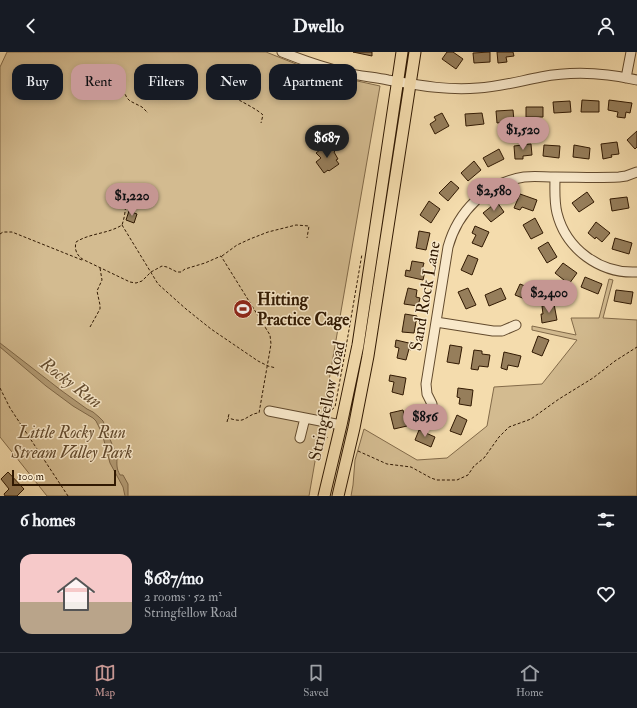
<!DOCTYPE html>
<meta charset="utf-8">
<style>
body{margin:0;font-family:"IM FELL Double Pica",serif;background:#242831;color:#f1f3f6;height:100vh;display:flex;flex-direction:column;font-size:15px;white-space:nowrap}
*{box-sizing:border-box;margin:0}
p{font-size:13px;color:#9ea1a6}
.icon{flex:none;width:22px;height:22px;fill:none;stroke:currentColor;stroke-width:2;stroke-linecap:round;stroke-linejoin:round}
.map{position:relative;height:444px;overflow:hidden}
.drawer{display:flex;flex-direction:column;background:#171b24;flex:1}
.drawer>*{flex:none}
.hud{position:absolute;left:12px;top:12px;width:400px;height:36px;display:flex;gap:8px}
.scale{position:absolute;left:12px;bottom:10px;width:104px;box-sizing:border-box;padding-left:4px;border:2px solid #311902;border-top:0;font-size:11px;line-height:14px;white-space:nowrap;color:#311902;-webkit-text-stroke:3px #f8e8ca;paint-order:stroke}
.price{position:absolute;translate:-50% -34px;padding:0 9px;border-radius:14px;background:#c59692;color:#111;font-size:13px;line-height:26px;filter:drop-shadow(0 1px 2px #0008)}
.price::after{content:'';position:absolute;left:50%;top:24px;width:12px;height:9px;margin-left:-6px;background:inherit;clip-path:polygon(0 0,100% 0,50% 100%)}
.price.selected{background:#222;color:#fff}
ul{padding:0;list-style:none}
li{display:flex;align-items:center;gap:12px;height:100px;padding:0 20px}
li+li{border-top:1px solid #363941}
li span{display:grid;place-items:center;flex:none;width:112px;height:80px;border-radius:12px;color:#555}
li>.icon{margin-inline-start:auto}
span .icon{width:48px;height:48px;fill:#fffc;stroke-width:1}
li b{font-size:17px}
h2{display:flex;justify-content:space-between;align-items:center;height:48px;padding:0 20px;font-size:17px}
.pill{padding:0 14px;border-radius:12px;background:#171b24;box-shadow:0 2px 6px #0003;font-size:14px;line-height:36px}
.pill.selected{background:#c59692;color:#111}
header{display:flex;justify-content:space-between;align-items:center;height:52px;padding:0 20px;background:#171b24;font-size:18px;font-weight:800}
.tab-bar{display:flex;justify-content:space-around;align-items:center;height:56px;border-top:1px solid #363941;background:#171b24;font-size:11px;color:#9ea1a6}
.tab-bar a{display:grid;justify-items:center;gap:2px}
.tab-bar .selected{color:#c59692}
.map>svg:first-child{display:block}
</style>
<header><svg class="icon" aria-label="back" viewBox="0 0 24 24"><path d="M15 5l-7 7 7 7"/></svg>Dwello<svg class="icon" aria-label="person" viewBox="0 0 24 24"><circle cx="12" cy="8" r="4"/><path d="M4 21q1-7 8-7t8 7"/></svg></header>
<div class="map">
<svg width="637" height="444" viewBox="0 0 637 444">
<rect width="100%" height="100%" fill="#f4dcad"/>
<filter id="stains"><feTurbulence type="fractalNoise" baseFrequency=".005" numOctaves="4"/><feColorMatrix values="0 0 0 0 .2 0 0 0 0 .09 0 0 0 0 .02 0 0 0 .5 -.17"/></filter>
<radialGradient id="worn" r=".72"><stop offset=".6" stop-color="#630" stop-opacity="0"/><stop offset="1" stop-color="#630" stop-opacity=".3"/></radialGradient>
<path fill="#d3bb90" stroke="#826a49" d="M7,0H266L296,12L339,25L380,34L309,444H47L0,385V15Z
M609,227L613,228L603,266L637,268V444H351L353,433L355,408L364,377L417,408L447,406L487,374L494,335L542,332L577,288L532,278V274L576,283L571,266H599Z"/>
<path fill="#b29a73" stroke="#7e6646" d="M0,291L62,339L87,357L93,360L99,365L103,369L117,405C117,412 116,416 120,423H123L128,432V444H125L123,435L110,411L102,381L96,369L93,366L73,354L46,334L0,295Z"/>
<path fill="#967e5b" stroke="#311902" d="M353,0H372V4Z
M447,0H453L463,7L456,17L442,7Z
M490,0V10L474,11L473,1Z
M497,0H513L514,4L506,5L507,10L498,11Z
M582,48L599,49V60H581Z
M609,48L632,51L630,61L626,60L625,66L617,65L618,60L608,58Z
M570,49L571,60L554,61L553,50Z
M526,55H543V65H526Z
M513,58L514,69L497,71L496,59Z
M442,61L449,74L435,82L430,72L436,68L434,65Z
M482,61L484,72L466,74L465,62Z
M637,79V95L635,97L627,88Z
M617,90L619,102L611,103L612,105L603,107L601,92Z
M329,91L335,99L334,100L338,107L336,108L339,112L329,119L328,118L324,121L316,110L321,106L316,101Z
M531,92L532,103L523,104V107H515L514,94Z
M544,93L560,94L559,106L543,104Z
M574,93L590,96L589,107L573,105Z
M499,97L504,107L488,115L483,106Z
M474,109L481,118L468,129L461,121Z
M451,129L459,136L448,149L439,141Z
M587,140L594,150L579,160L572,151Z
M520,142L537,148L533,159L522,155L520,158L514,156Z
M627,145L629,156L612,159L610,147Z
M429,149L440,157L431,171L420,163Z
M497,150L504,160L491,170L483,161Z
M129,159L137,162L134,171L126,168Z
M535,166L543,181L531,187L523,173Z
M596,170L610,181L602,190L596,185L595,187L588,181Z
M475,174L489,180L482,195L472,191L476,183L472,181Z
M419,179L430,181L426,198L416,196Z
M615,186L632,191L629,202L612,197Z
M548,190L557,205L547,211L538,196Z
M468,203L478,207L472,223L461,218Z
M412,209L424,211L422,218L425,219L423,228L405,224L406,218L410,219Z
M563,211L577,221L569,232L555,221Z
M585,225L602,232L598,242L581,235Z
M520,232L540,240L535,251L515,243Z
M408,236L417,238L416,245L420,246L418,254L404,252Z
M468,236L476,253L466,257L458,240Z
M501,236L506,247L489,254L485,243Z
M616,238L633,240L631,252L614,249Z
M554,252L557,268L542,271L541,262H543L542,254Z
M405,262L417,264L414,281L402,280Z
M538,284L549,288L542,304L532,300Z
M396,288L413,292L411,298L409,297L406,308L397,306L399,296L395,295Z
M450,293L462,295L459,312L447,310Z
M474,298L482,299V302L490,303L488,315L479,314L478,318L471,317Z
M504,300L521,304L518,315L508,313L507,318L501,316Z
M390,323L406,326L403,343L392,340L394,330L389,329Z
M458,336L473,338L471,354L459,352L460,346L457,345Z
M403,358L407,374L394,377L390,361Z
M457,363L467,368L461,383L450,379Z
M419,378L435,385L431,395L415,388Z
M8,420L24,437L17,444H5L4,442L9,437L1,427Z"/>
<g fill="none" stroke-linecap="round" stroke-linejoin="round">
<g stroke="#624a2d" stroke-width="11">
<path id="minor" d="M282,0C302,8 322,15 343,20C358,24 373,25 388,28C417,33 448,39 478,36C499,35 520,29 541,25C572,19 606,21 637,28
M626,26L631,0
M555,125C555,137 554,149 557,161C566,197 600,222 637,220
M436,270L493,279H502L516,273
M432,352L427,342L426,332L448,195C458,159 486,131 524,125C534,124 544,125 555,125C576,125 597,126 619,125L626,124L637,120
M269,359L341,373
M300,386L305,366"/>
</g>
<g stroke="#311902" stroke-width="13">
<path id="major" d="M324,444L341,373L358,293L402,0
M338,444L354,376L368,304L415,0"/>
</g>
<path stroke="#311902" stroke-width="1" stroke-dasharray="3 2" stroke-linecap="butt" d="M101,17L100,19L118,26L122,30L124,40L127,46L130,49L142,55L148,61
M206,26C217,34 227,41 239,48C246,52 258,58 263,63L261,71
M125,140C126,152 126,161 122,173C108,182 90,181 76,190C74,198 77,204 84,208L130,230L136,231L142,229L151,220L162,214L167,215L177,220H181L185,217L205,211L221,204L270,283L271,292L270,298L259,361C252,361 248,366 242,368C237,369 232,367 228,366
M122,173L158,232L186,257L211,277L258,309L268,314L276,316
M0,182L3,180H12L82,208
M222,204L237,193L250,187L268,180L296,173L309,174L307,186
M90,275L100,257V253L97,239L102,228L100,216
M0,336L10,356L68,444
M328,361L335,355L345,301L362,202
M227,370L229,362
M324,382L328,386
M358,399L387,412L411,415L431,426L437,428H457L468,423L474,414L484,406L499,385L509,375L531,367L559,347L593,326L615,309L637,295"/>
<use href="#minor" stroke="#f8e8ca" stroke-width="9"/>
<use href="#major" stroke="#f4dcad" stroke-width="11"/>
</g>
<defs>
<g id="stadium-disc" transform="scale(1)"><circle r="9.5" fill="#8f2418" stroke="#f8e8ca"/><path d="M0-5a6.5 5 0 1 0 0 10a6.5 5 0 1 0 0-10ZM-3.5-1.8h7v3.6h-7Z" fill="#fff"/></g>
</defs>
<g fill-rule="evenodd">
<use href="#stadium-disc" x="243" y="257"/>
</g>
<g text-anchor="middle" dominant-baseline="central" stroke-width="3" stroke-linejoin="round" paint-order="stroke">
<g font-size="17" fill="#311902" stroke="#f8e8ca">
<text transform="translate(425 244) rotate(-80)">Sand Rock Lane</text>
<text transform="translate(327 349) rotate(-78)">Stringfellow Road</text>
</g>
<g font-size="17" font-weight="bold" fill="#311902" stroke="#f8e8ca" text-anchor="start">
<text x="257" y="247">Hitting<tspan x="257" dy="20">Practice Cage</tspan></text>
</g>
<g font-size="17" font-style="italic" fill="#624a2d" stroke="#f8e8ca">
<text x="72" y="380">Little Rocky Run<tspan x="72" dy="20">Stream Valley Park</tspan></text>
</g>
<g font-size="18" font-style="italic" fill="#654d2f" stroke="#f8e8ca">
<text transform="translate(71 331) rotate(37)">Rocky Run</text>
</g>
</g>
<rect width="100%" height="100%" filter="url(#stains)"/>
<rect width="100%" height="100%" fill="url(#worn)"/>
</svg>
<div class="scale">100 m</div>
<b class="price" style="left:523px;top:99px">$1,520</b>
<b class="price selected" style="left:327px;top:107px">$687</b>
<b class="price" style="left:494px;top:160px">$2,580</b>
<b class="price" style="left:132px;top:165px">$1,220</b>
<b class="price" style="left:549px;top:262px">$2,400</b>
<b class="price" style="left:425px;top:386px">$856</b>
<div class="hud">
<a class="pill">Buy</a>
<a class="pill selected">Rent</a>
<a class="pill">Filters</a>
<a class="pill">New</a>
<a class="pill">Apartment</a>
</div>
</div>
<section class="drawer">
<h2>6 homes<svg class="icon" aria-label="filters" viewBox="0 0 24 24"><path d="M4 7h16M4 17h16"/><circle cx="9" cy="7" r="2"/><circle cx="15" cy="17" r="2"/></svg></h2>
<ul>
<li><span style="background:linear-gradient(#f6c9c9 60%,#b9a48a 0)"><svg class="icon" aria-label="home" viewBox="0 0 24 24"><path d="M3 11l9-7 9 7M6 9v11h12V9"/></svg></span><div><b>$687/mo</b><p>2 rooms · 52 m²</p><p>Stringfellow Road</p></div><svg class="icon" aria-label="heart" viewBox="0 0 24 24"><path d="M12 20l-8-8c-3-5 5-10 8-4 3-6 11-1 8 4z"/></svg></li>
</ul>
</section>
<nav class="tab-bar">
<a class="selected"><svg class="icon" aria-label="map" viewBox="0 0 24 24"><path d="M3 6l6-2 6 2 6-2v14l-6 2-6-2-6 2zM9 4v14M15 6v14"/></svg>Map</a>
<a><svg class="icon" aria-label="saved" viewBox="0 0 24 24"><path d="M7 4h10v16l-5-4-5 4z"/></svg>Saved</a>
<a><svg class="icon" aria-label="home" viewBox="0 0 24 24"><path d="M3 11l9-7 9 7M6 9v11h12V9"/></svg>Home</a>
</nav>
